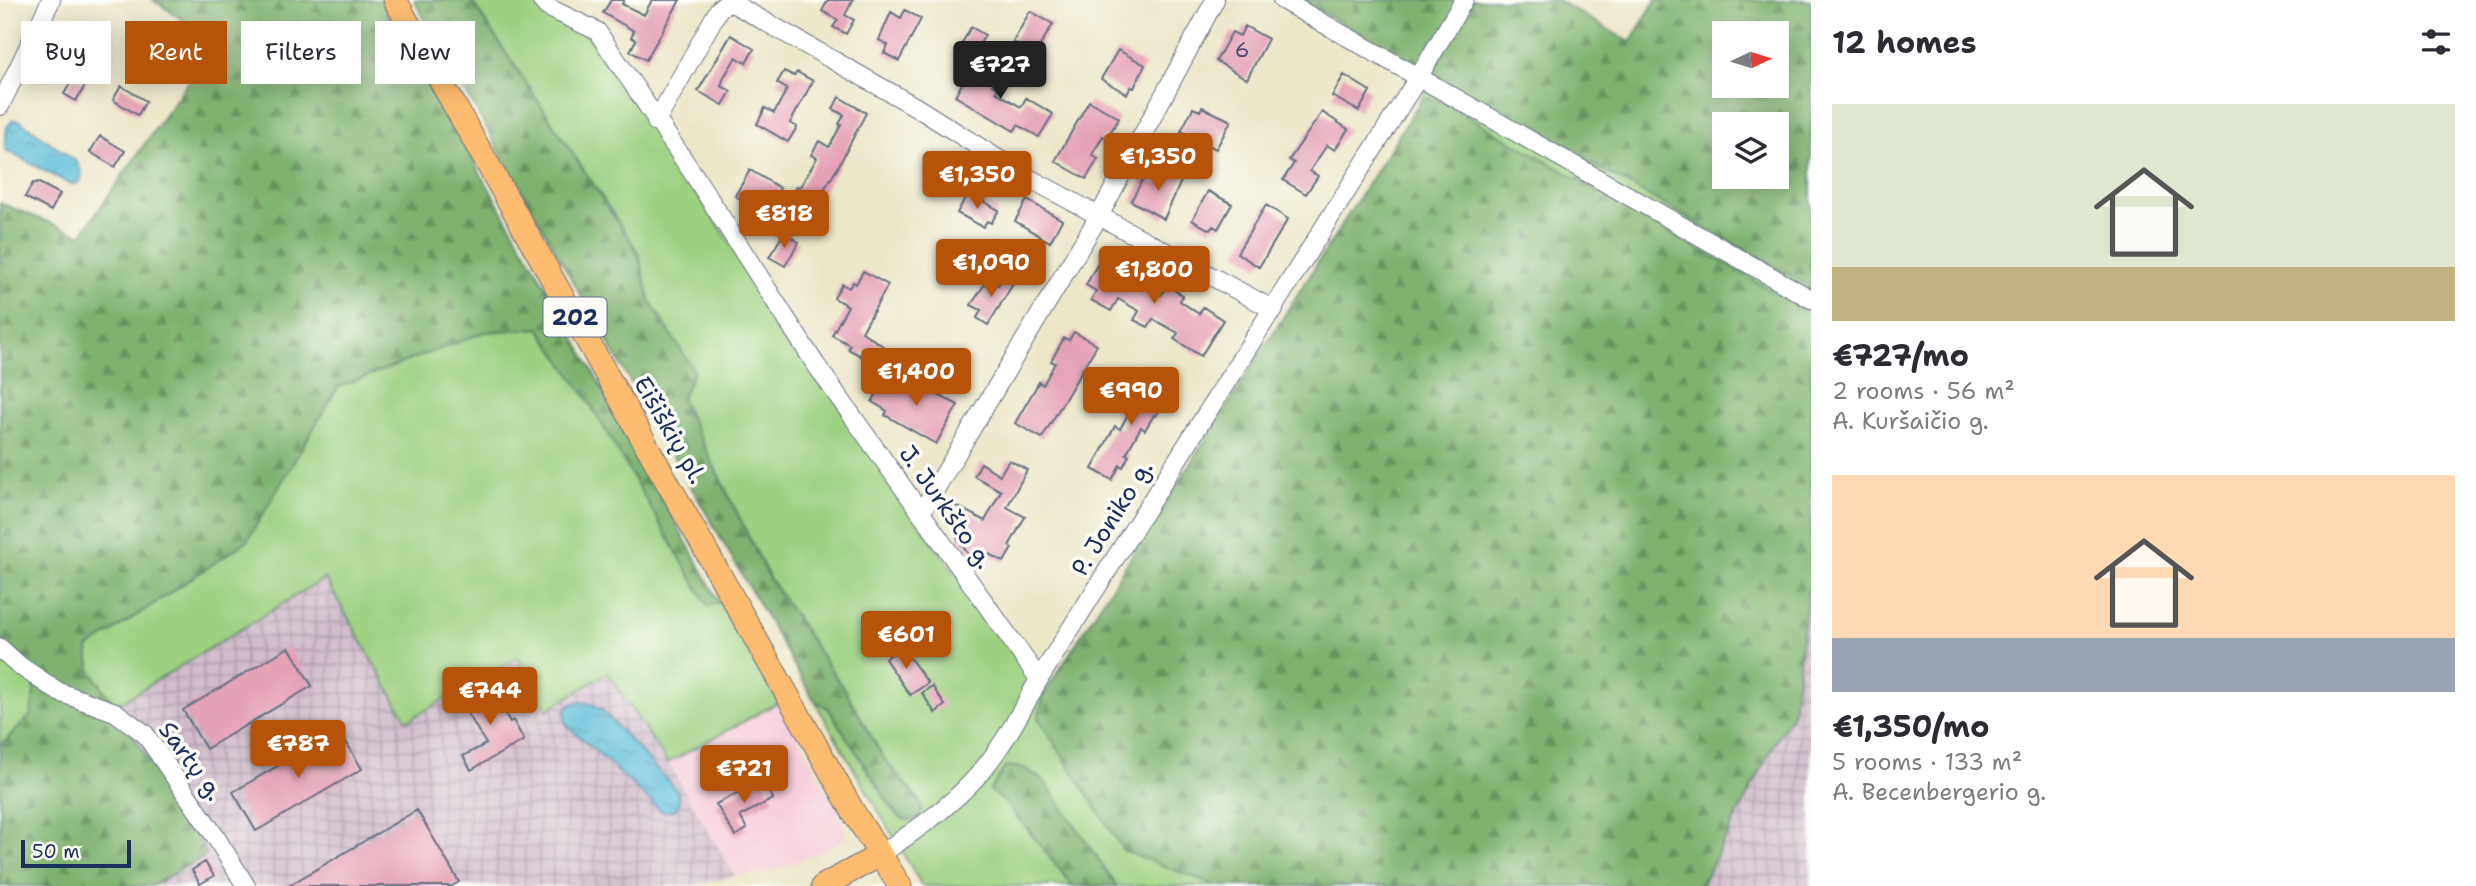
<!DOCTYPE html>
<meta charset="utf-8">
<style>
body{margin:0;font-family:"Shantell Sans",sans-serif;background:#f7f7f7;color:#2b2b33;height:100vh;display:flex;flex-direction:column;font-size:26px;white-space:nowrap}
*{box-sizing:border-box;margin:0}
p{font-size:23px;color:#7c7c81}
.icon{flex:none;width:38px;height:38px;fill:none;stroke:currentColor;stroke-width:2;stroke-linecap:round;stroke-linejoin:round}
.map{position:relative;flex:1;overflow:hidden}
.sheet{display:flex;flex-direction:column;background:#fff;width:665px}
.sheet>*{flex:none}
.guide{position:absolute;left:21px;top:21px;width:665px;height:63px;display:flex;gap:14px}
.needle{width:46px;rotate:86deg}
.buttons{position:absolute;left:1712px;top:21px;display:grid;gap:14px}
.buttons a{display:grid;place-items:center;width:77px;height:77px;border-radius:0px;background:#fff;box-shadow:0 4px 18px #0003;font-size:35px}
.scale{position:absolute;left:21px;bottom:18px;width:110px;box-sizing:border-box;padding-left:7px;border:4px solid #1b2f5e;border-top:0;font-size:19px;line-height:24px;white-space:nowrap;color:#1b2f5e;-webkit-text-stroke:5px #fdfcf7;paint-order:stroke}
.price{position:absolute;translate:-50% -60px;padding:0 16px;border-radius:7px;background:#b45309;color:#fff;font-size:23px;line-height:46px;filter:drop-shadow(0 2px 4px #0008)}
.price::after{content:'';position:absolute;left:50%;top:42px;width:21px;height:16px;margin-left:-10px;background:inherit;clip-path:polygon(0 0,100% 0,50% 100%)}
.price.on{background:#222;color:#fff}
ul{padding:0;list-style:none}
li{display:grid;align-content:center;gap:14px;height:371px;padding:0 21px}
li span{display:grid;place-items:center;height:217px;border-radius:0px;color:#555}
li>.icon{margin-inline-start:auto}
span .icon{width:126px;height:126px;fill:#fffc;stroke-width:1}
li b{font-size:30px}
h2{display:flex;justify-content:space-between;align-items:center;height:84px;padding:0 21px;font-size:30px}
.tag{padding:0 24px;border-radius:0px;background:#fff;box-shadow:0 4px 18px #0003;font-size:24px;line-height:63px}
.tag.on{background:#b45309;color:#fff}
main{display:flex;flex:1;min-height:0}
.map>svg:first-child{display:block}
</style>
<main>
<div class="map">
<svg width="1811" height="886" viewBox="0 0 1811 886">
<defs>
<pattern id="industrial-grid" width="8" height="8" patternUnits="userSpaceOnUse" patternTransform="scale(1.75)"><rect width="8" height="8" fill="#d1bdcc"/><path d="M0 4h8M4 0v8" fill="none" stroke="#a99aa9"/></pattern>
<pattern id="forest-firs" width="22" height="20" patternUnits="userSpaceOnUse" patternTransform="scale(1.75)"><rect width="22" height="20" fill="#7eb26e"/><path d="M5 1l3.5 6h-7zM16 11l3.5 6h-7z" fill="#66915e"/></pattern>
<pattern id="water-ripples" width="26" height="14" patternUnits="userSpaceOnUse" patternTransform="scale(1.75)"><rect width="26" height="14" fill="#5cbeda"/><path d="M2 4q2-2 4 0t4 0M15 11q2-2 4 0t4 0" fill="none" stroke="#4b9bb4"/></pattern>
</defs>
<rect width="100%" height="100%" fill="#fdfcf7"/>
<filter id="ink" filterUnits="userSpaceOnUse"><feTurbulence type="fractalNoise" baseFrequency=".0143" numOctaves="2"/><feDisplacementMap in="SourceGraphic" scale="14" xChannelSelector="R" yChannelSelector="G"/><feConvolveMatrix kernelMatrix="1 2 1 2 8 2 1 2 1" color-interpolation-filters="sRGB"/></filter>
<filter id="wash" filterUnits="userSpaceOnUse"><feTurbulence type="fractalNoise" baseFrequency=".00686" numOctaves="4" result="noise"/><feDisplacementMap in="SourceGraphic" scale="28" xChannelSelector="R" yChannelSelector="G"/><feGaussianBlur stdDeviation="1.57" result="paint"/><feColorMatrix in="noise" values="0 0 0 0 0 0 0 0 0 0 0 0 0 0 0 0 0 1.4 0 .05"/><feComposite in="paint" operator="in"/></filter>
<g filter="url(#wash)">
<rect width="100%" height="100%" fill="#ece6c8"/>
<path fill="#f5cfdb" d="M779,702L844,823L845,834L842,840L836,845L774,871L735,876L668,763Z"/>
<path fill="url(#industrial-grid)" d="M325,577L407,720L518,657L607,673L668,763L735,876L690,886H152L206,854L115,706Z
M1811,586V886H1701L1772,748L1793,713L1808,591Z"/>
<path fill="#9dd080" stroke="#5c806f" stroke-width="2" d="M471,0H535L591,36L913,515L1044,694L1041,705L1124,851L1218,886H1117L1043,780L991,791L1006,803L1073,886H922L814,700L828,708L897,816L919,800L884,759L846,692L769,578L681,399L694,371L650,301L638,252Z
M1434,75L1811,287V313L1441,101L1428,98L1421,100Z
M539,328L588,400L708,605L719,602L779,702L668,763L607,673L547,710L518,657L407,721L325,578L115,706L90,670L88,648L246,541L338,387L485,332Z
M0,639L22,658L35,686L31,715L0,746Z"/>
<path fill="url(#forest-firs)" stroke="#4c7066" stroke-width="2" fill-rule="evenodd" d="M153,0H380L556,304L719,602L708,606L588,400L539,328L484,332L338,387L247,541L88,648L90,670L115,706L207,854L152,886H0V746L31,715L35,686L22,658L0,639V203L81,235L216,42Z
M414,0H471L638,252L650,301L694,371L681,399L769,578L846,692L884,759L919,800L922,811L917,819L906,820L897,816L828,708L814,700L572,280Z
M1300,0H1557L1630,42L1656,0H1811V287ZM1724,33H1776V86H1724ZM1724,124H1776V177H1724Z
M1428,98L1441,101L1811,313V586L1808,591L1793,713L1772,748L1701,886H1218L1124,851L1038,718L1044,694L1421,100Z
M1006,766L1024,768L1043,780L1117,886H1073L1006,803L990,790Z"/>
<path fill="url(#water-ripples)" stroke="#3c769c" stroke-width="2" d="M13,120L20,121L77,162L82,174L80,182L75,184L68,183L5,150L7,127Z
M577,702H586L600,708L678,792L679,804L675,810L662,812L565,723V711L570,705Z"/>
<g id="blocks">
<path fill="#e5a1b6" d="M611,0H624L622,4L644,15L652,0H680L646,60L630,51L636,40L631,37L634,31L603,13Z
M828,0H853L845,15L854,20L846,34L833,27L838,20L822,11Z
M905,10L921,19L899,61L884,53L888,45L879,40L891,12L901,18Z
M1030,11L1053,24L1035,54L1013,42Z
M1245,26L1268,39L1247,79L1216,61L1232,32L1240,36Z
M971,27L985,35L975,52L961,45Z
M731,35L754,49L746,63L736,57L724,77L721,86L731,91L723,105L698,91Z
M1118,50L1145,65L1134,88L1131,87L1127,94L1101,79Z
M977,58L1000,71L992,85L998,88L996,92L1021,107L1026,98L1053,114L1039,137L1018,125L1014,131L955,96Z
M784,71L794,76L797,72L813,81L790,123L797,127L788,142L757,124L765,108L774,113L787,89L777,83Z
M1344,75L1370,91L1359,111L1332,96Z
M74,77L86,84L76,101L64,94Z
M121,86L146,101L138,115L113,100Z
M839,97L866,113L837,169L811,210L790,199L797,186L800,187L817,158L811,155L819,141L829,147L841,125L839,124L844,115L833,109Z
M1089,101L1119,118L1107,138L1103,136L1092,155L1098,159L1086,179L1055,161Z
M1202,107L1231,121L1216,149L1181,131L1193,108L1200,111Z
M1322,112L1348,129L1335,150L1327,145L1310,171L1318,176L1306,194L1283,180L1294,163L1289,160Z
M100,136L125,151L115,167L90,152Z
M1166,167L1183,177L1164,219L1131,201L1144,177L1157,184Z
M750,170L780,188L765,213L735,196Z
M37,182L60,194L51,211L25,197L33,183L36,184Z
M1208,191L1232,204L1218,229L1213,226L1210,230L1192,220Z
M968,193L999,210L991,223L987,221L983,227L957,213Z
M1027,200L1062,220L1050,242L1015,221Z
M1266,205L1288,219L1259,267L1237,253Z
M784,233L799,242L785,266L769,257Z
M1116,258L1135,269L1130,278L1161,295L1166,286L1183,295L1180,301L1199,314L1203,307L1223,320L1201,356L1174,339L1178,333L1153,319L1148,327L1134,320L1139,311L1118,299L1111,311L1091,300L1096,291L1086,285L1097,265L1108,272Z
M863,271L888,285L862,332L883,346L876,358L863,351L861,356L848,349L850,345L832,335L848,306L834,298L842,284L849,288L853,282L856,284Z
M1002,278L1013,284L988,325L977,318L981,310L971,305L988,279L998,285Z
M1074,332L1097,345L1042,438L1015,423L1039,382L1043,385L1055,363L1051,361L1064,338L1069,340Z
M1149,375L1170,386L1156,416L1154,415L1145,430L1141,427L1126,454L1129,455L1123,467L1120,465L1112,480L1092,469L1115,426L1120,429Z
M886,377L904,387L908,379L958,405L936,444L885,415L887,411L872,402Z
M1009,460L1027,470L1007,507L1025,517L1009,546L1012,548L1004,562L985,552L973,561L957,538L970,528L943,514L949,502L985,521L1001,491L974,476L981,463L1000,475Z
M289,647L312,686L206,749L183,710Z
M902,647L928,683L910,695L885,659Z
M488,684L510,722L513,720L524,740L471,770L463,756L486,744L460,700Z
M932,686L945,705L935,713L922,693Z
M339,730L362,769L256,831L233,792Z
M763,780L773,799L740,816L747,829L735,836L716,804Z
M417,810L459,882L452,886H288Z
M205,862L214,876L200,884L192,870Z"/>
</g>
</g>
<g filter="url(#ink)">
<use href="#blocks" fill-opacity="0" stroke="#646f83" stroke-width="2"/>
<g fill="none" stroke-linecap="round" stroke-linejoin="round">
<g stroke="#646f83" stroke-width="20">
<path id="minor" d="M541,0L547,7L597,31L694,175L816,365L1039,679
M1282,0L1811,299
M0,106L51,0
M656,122L719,9L726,4H734L916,107L1025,176L1274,310
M921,513L1099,216L1215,0
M0,648L20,666L59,692L115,712L145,734L215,836L246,886
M880,855C910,834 940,814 966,788C997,758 1019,716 1039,679L1418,78L1464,0"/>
</g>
<g stroke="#646f83" stroke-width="25">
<path id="major" d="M395,0L854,813L900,886
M823,886L880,855"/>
</g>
<use href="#minor" stroke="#fff" stroke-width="18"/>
<use href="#major" stroke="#fdbc70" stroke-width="23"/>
</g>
</g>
<g text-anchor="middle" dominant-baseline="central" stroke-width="7" stroke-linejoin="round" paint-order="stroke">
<g font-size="21" fill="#4e4c74">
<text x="1242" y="50">6</text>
</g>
<rect fill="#fdfcf7" stroke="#5f6c8c" stroke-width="2" x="543.5" y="297.5" width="63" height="39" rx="5"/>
<g font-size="23" font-weight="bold" fill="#1b2f5e">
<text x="575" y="317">202</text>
</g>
<g font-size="24" fill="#1b2f5e" stroke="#fdfcf7">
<text transform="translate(670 430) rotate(60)">Eišiškių pl.</text>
<text transform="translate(946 507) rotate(55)">J. Jurkšto g.</text>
<text transform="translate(1112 518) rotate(-58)">P. Joniko g.</text>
<text transform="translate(191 761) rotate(54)">Sartų g.</text>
</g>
</g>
</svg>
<div class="buttons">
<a><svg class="needle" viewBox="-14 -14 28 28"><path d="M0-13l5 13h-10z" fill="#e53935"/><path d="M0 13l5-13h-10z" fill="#7c7c81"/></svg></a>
<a><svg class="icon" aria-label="layers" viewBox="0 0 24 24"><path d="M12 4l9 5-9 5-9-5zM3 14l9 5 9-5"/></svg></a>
</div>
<div class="scale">50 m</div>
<b class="price on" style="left:1000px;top:101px">€727</b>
<b class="price" style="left:1158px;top:193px">€1,350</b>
<b class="price" style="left:977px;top:211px">€1,350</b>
<b class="price" style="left:784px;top:250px">€818</b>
<b class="price" style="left:991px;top:299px">€1,090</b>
<b class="price" style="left:1154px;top:306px">€1,800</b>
<b class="price" style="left:916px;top:408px">€1,400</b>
<b class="price" style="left:1131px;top:427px">€990</b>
<b class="price" style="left:906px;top:671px">€601</b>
<b class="price" style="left:490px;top:727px">€744</b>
<b class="price" style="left:298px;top:780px">€787</b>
<b class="price" style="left:744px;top:805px">€721</b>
<div class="guide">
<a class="tag">Buy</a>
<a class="tag on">Rent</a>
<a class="tag">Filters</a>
<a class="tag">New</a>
</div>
</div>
<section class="sheet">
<h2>12 homes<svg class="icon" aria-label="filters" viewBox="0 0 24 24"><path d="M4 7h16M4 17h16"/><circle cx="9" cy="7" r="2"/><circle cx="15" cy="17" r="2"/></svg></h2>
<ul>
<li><span style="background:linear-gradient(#dfe7d0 75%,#c2b280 0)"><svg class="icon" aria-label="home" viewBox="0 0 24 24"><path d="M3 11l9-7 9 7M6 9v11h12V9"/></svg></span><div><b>€727/mo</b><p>2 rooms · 56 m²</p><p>A. Kuršaičio g.</p></div></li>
<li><span style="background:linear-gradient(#ffd9b3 75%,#9aa5b1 0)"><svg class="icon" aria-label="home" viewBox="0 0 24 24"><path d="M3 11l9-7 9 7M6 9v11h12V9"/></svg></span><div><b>€1,350/mo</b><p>5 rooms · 133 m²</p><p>A. Becenbergerio g.</p></div></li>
</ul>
</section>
</main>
